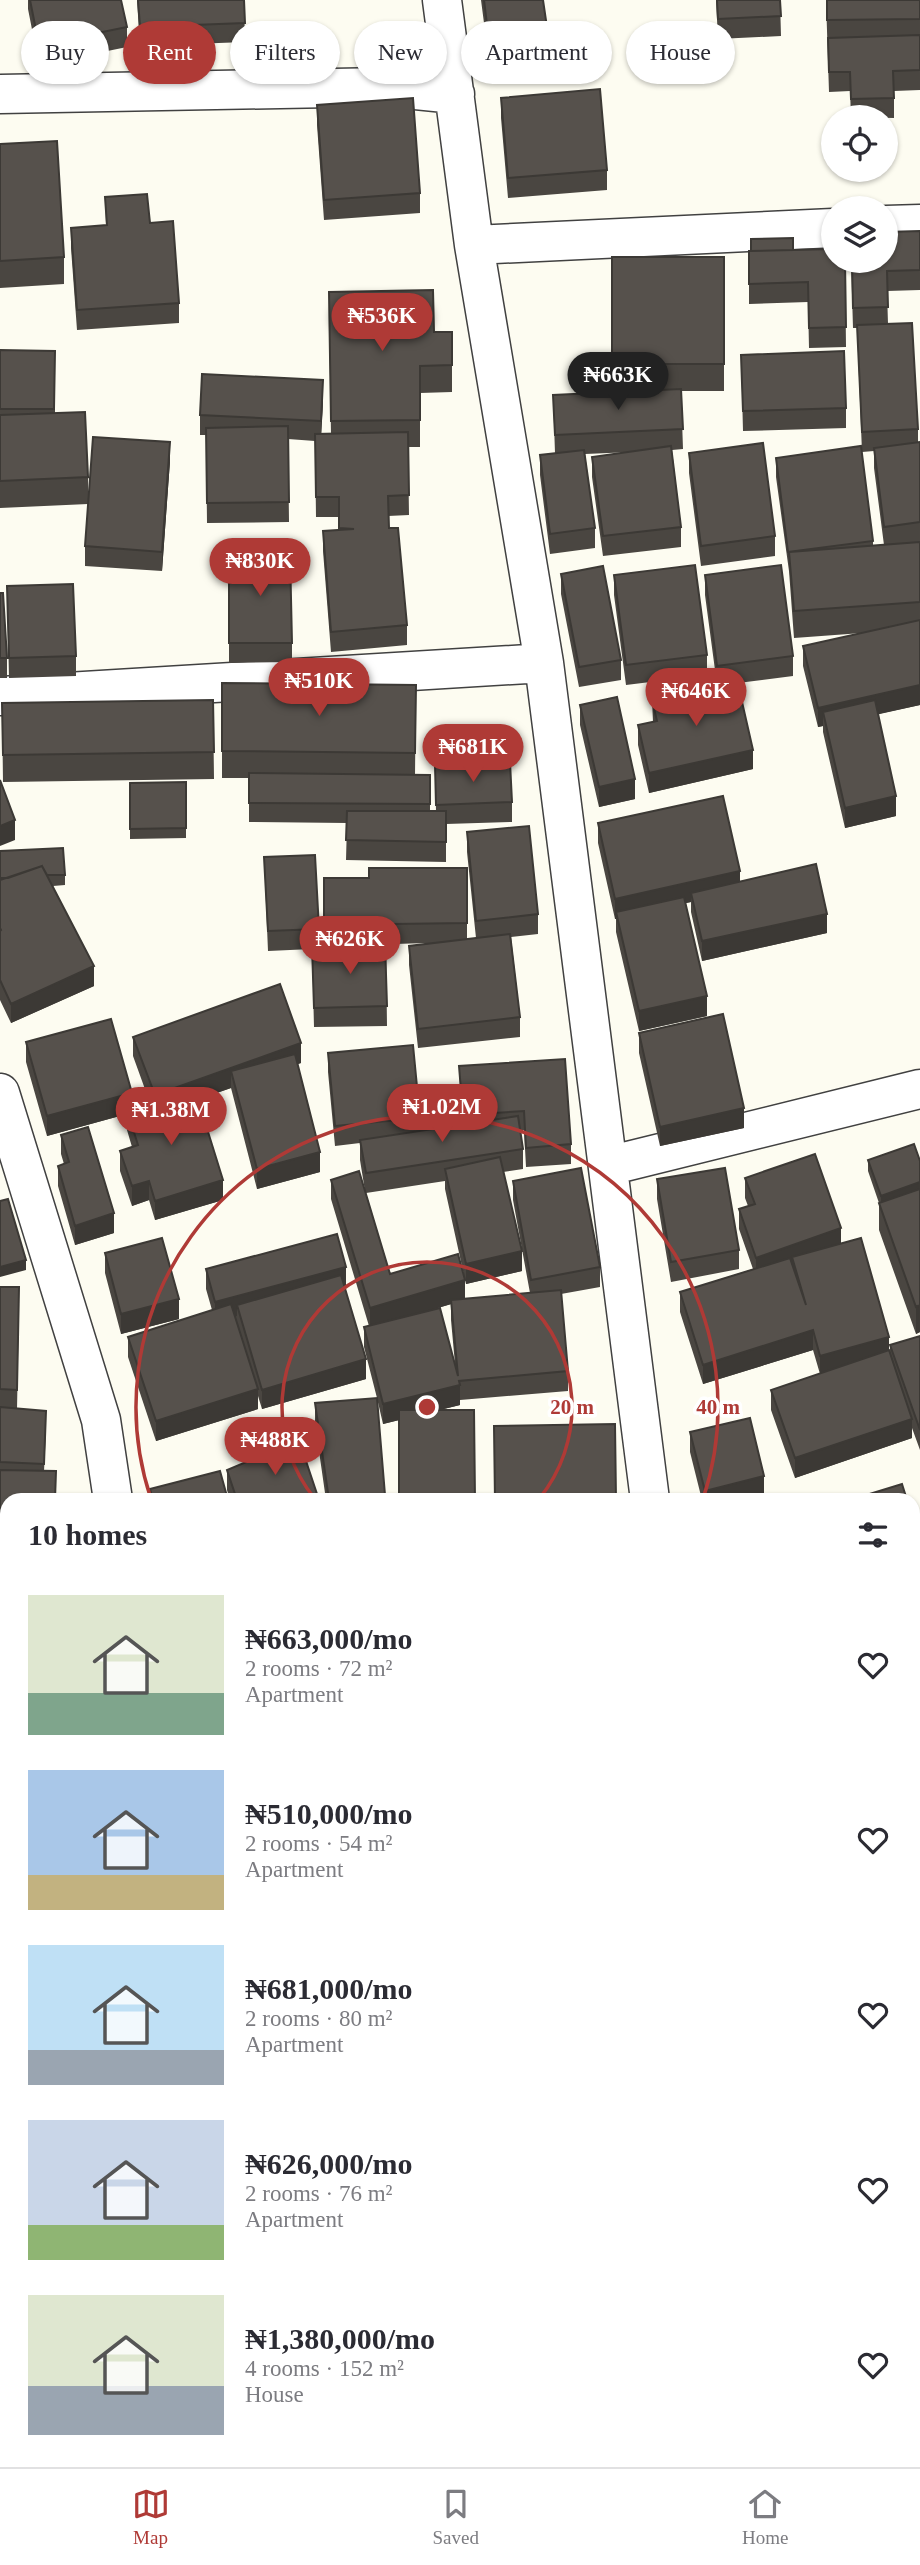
<!DOCTYPE html>
<meta charset="utf-8">
<style>
body{margin:0;font-family:Georgia,serif;background:#f2f2f3;color:#2b2b33;height:100vh;display:flex;flex-direction:column;font-size:26px;white-space:nowrap}
*{box-sizing:border-box;margin:0}
p{font-size:23px;color:#7c7c81}
.icon{flex:none;width:38px;height:38px;fill:none;stroke:currentColor;stroke-width:2;stroke-linecap:round;stroke-linejoin:round}
.map{position:relative;flex:1;overflow:hidden}
.side{position:absolute;left:0px;top:1493px;width:920px;height:975px;display:flex;flex-direction:column;background:#fff;border-radius:21px 21px 0 0;box-shadow:0 2px 5px #0004}
.side>*{flex:none}
.top-card{position:absolute;left:21px;top:21px;width:878px;height:63px;display:flex;gap:14px}
.buttons{position:absolute;left:821px;top:105px;display:grid;gap:14px}
.buttons a{display:grid;place-items:center;width:77px;height:77px;border-radius:50%;background:#fff;box-shadow:0 2px 5px #0004;font-size:35px}
.price{position:absolute;translate:-50% -60px;padding:0 16px;border-radius:24px;background:#af3a36;color:#fff;font-size:23px;line-height:46px;filter:drop-shadow(0 2px 4px #0008)}
.price::after{content:'';position:absolute;left:50%;top:42px;width:21px;height:16px;margin-left:-10px;background:inherit;clip-path:polygon(0 0,100% 0,50% 100%)}
.price.selected{background:#222;color:#fff}
ul{padding:0;list-style:none}
li{display:flex;align-items:center;gap:21px;height:175px;padding:0 28px}
li span{display:grid;place-items:center;flex:none;width:196px;height:140px;border-radius:0px;color:#555}
li>.icon{margin-inline-start:auto}
span .icon{width:84px;height:84px;fill:#fffc;stroke-width:1}
li b{font-size:30px}
h2{display:flex;justify-content:space-between;align-items:center;height:84px;padding:0 28px;font-size:30px}
.chip{padding:0 24px;border-radius:32px;background:#fff;box-shadow:0 2px 5px #0004;font-size:24px;line-height:63px}
.chip.selected{background:#af3a36;color:#fff}
.dock{display:flex;justify-content:space-around;align-items:center;height:98px;border-top:2px solid #e1e1e2;background:#fff;font-size:19px;color:#7c7c81}
.dock a{display:grid;justify-items:center;gap:4px}
.dock .selected{color:#af3a36}
.map>svg:first-child{display:block}
</style>
<div class="map">
<svg width="920" height="2467" viewBox="0 0 920 2467">
<rect width="100%" height="100%" fill="#fdfcf1"/>
<g fill="none" stroke-linecap="round" stroke-linejoin="round">
<g stroke="#414141" stroke-width="41">
<path id="minor" d="M442,0L474,245L544,663L650,1500
M0,94L386,87L455,94
M886,225L920,224
M474,245L833,228
M0,696L544,663
M0,1093L101,1420L113,1500
M608,1166L920,1089
M0,1736L7,1735
M914,1833L920,1838
M292,2460L293,2467
M800,2460L801,2467"/>
</g>
<use href="#minor" stroke="#fff" stroke-width="38"/>
</g>
<path fill="#4a4641" fill-rule="evenodd" d="M28,0H121L127,27V47L39,65L28,9Z
M137,0H244L245,42L140,46Z
M481,0H543L549,41V61L490,69Z
M716,0H780L781,36L718,39Z
M826,0H920V90L894,91V118L851,117L850,91L829,92Z
M501,98L607,170V190L508,198L501,118Z
M317,105L420,193V213L324,220L317,125Z
M0,144L64,257V284L0,288Z
M105,197L150,223L179,303V323L77,330L71,248V228L106,225Z
M920,231V290L887,291L888,324L918,429V442H920V705L878,714L896,816L845,828L823,732V726L818,727L803,666V646L862,633L794,638L789,571L776,477V458L873,541V546L884,545L874,468V451L862,452L857,328H853L851,261Z
M793,250L845,261L846,347L809,348L808,302L749,304V251Z
M612,257H724V391H681L683,449L672,450L681,527V547L603,556L592,477V457L632,452L585,454L595,528V548L550,554L540,475V455L555,453L553,395L633,391H612Z
M329,319L434,332L452,365V392L420,393V447H408L409,515L388,516L389,528L407,625V645L331,652L323,551V531L339,530V517H316L315,441L288,439L289,522L207,523L206,435H200V415L323,400L321,434H331Z
M0,350L55,351V413L88,477V504L0,508Z
M741,355L846,408V428L743,431Z
M689,453L775,536V556L701,566L689,473Z
M170,461L162,571L85,566V546Z
M229,554L292,643V662L229,663Z
M561,574L621,660V680L579,687L561,594Z
M614,575L707,655V675L626,685L614,595Z
M705,575L793,656V676L738,683L753,769L649,793L638,745V725L653,722L652,700L717,685L705,595Z
M7,586L76,656V676L9,678Z
M0,593L7,658V678H0Z
M222,683L416,685L415,775H430V811H436L435,765L512,802V822L446,824V862L346,860L347,823L249,822V778H222Z
M213,700L214,779L3,782L2,703Z
M580,705L635,799L599,807L580,725Z
M186,782V838L130,839V783Z
M598,823L740,882L827,933L702,961L691,912V902L685,903L707,1016L639,1031L616,932V919H615L598,843Z
M467,832L538,914V934L511,937L520,1017V1037L418,1048L409,965V946L430,943L393,944V949H386L387,1026L314,1027L312,949L268,951L264,857L319,929V946L324,945V878H369L467,868V939L476,938L467,852Z
M0,851L65,875V885L53,886L94,986L11,1023L0,1000Z
M639,1033L744,1128L660,1146L639,1053Z
M133,1037L301,1063L297,1064L320,1172L257,1189L231,1088L198,1099L223,1200L155,1220L149,1200L132,1206L120,1171V1151L132,1147L127,1130V1114L47,1136L26,1062V1042L132,1108L150,1103L133,1056Z
M328,1053L420,1118V1131L462,1125L459,1066L571,1144V1164L526,1167L524,1130L520,1131L523,1149V1169L503,1172L522,1271L466,1284L465,1280V1299L530,1293L513,1200V1181L600,1267V1287L561,1294L568,1371V1391L460,1400V1405L383,1424L377,1398L385,1500H326L315,1423V1403L377,1398L364,1347V1327L369,1326L331,1199V1180L365,1191L360,1160V1143L335,1146L328,1072ZM445,1181V1189L465,1280L390,1274L366,1193ZM451,1304V1320L455,1364L434,1309Z
M61,1135L114,1233L75,1245L58,1186V1166L64,1164L61,1154Z
M868,1160L920,1161V1332L916,1334L879,1230V1203L868,1171Z
M745,1178L841,1244L890,1353V1345L920,1336V1450L912,1428V1438L795,1478L771,1410V1390L820,1374L813,1350L703,1384L680,1312V1292L753,1269L739,1229V1209L748,1206L745,1198Z
M657,1179L739,1250V1269L671,1282L657,1199Z
M105,1253L179,1319L121,1334L105,1273Z
M206,1269L346,1287H345L366,1379L262,1409L258,1396V1409L156,1441L128,1357V1337L212,1310L206,1289Z
M0,1287L19,1307L17,1409L46,1431L44,1471L7,1500V1588H0Z
M690,1432L764,1496L750,1500H702L690,1452Z
M227,1470L319,1500H230L227,1490Z
M914,1605H920V1787L914,1788V1729L917,1728L914,1692Z
M0,1740L6,1776V1783H7V1905L0,1906Z
M914,1837H920V1909H914Z
M7,1938V2031H0V1939Z
M914,2259H920V2467H838L837,2460H914Z
M304,2460H362V2467H305Z
M365,2460H401V2464L385,2467H366Z
M413,2460H512V2467H413Z
M523,2460H596L523,2466Z
M645,2460H708V2467H645Z"/>
<path fill="#3c3935" d="M323,380V400L321,441V421Z
M170,442V461L162,571V552Z
M920,685V705L826,726L823,712V726L818,727V708Z
M753,750V769L649,793V773Z
M635,779V799L599,807V787Z
M896,796V816L845,828V808Z
M15,820V840L0,846V826Z
M740,871V891L691,893V902L618,918L616,912V919H615V899Z
M827,914V933L702,961V941Z
M94,966V986L11,1023V1004Z
M707,996V1016L639,1031V1011Z
M301,1043V1063L235,1086L231,1071V1088L155,1115V1095Z
M132,1093V1113L127,1110V1114L47,1136V1116Z
M744,1108V1128L660,1146V1127Z
M320,1152V1172L257,1189V1169Z
M223,1180V1200L155,1220V1201Z
M149,1181V1200L132,1206V1186Z
M920,1182V1193L881,1207V1196Z
M114,1213V1233L75,1245V1226Z
M841,1228V1248L792,1257V1265L756,1278V1258Z
M522,1251V1271L466,1284V1264Z
M26,1260V1270L0,1277V1267Z
M346,1267V1287L240,1315L237,1305V1316L215,1322V1302Z
M465,1280V1300L370,1328V1308Z
M179,1299V1319L121,1334V1314Z
M920,1305V1332L916,1334V1307Z
M813,1330V1350L703,1384V1365Z
M889,1337V1357L820,1376V1356Z
M366,1359V1379L262,1409V1390Z
M460,1385V1405L383,1424V1404Z
M258,1389V1409L156,1441V1421Z
M912,1419V1438L795,1478V1458Z
M764,1476V1496L750,1500H705V1491Z
M920,1557V1577L914,1579V1559Z"/>
<path fill="#56514c" stroke="#3c3935" stroke-width="2" d="M30,0H121L127,27L39,45Z
M138,0H244L245,23L140,27Z
M484,0H543L549,41L490,49Z
M717,0H780L781,16L718,19Z
M827,0H920V19L827,20Z
M920,35V70L893,71L894,98L851,99L850,72H829L828,38Z
M600,89L607,170L508,178L501,98Z
M413,98L420,193L324,200L317,105Z
M57,141L64,257L0,261V144Z
M147,194L150,223L173,221L179,303L77,310L71,228L107,225L105,197Z
M920,231V270L887,271L888,307L853,308L852,261H886V232Z
M793,238V250L751,251V239Z
M833,249V261H845L846,327L809,328L808,282L749,284V251Z
M612,257H724V364H612Z
M433,290L434,332H452V365L420,366V420L331,421L329,292Z
M912,323L918,429L862,432L857,325Z
M0,350L55,351L54,409H0Z
M844,351L846,408L743,411L741,355Z
M202,374L323,380L321,421L200,415Z
M681,389L683,429L555,435L553,395Z
M85,412L88,477L0,481V415Z
M288,426L289,502L207,503L206,428Z
M408,432L409,495L388,496L389,528H398L407,625L331,632L323,531L354,529L339,528V497H316L315,434Z
M93,437L170,442L162,552L85,546Z
M920,442V522L884,527L874,448Z
M763,443L775,536L701,546L689,453Z
M671,446L681,527L603,536L592,457Z
M861,446L873,541L788,552L776,458Z
M584,450L595,528L550,534L540,455Z
M920,542V602L794,611L789,552Z
M290,553L292,643H229V554Z
M695,565L707,655L626,665L614,575Z
M781,565L793,656L717,666L705,575Z
M603,566L621,660L579,667L561,574Z
M73,584L76,656L9,658L7,586Z
M0,593H3L7,658H0Z
M920,620V685L818,708L803,646Z
M737,680L753,750L649,773L638,725L657,721L652,700Z
M222,683L416,685L415,753L222,751Z
M617,697L635,779L599,787L580,705Z
M213,700L214,752L3,755L2,703Z
M875,700L896,796L845,808L823,712Z
M510,762L512,802L436,805L435,765Z
M249,773L430,775V804L249,803Z
M0,780L15,820L0,826Z
M186,782V828L130,829V783Z
M723,796L740,871L615,899L598,823Z
M347,811H446V842L346,840Z
M529,826L538,914L476,921L467,832Z
M63,848L65,875H47L42,866L8,878H0V851Z
M315,855L319,929L268,931L264,857Z
M816,864L827,914L702,941L691,893Z
M42,866L94,966L11,1004L0,980V931L1,930L0,928V880Z
M369,868H467V923L393,924V929L324,930V878H369Z
M684,897L707,996L639,1011L616,912Z
M510,934L520,1017L418,1029L409,946Z
M385,943L387,1006L314,1008L312,946Z
M280,984L301,1043L155,1095L133,1037Z
M723,1014L744,1108L660,1127L639,1033Z
M111,1019L132,1093L47,1116L26,1042Z
M413,1045L420,1118L335,1126L328,1053Z
M295,1054L320,1152L257,1169L231,1071Z
M565,1059L571,1144L526,1148L524,1111L463,1115L459,1066Z
M195,1090L223,1180L155,1201L149,1181L132,1186L120,1151L138,1145L127,1110Z
M518,1116L523,1149L366,1173L360,1140Z
M88,1127L114,1213L75,1226L58,1166L69,1162L61,1135Z
M914,1144L920,1161V1182L881,1196L868,1160Z
M815,1154L841,1228L756,1258L739,1209L755,1204L745,1178Z
M500,1157L522,1251L466,1264L445,1169Z
M581,1168L600,1267L531,1280L513,1181Z
M725,1168L739,1250L671,1262L657,1179Z
M359,1171L390,1274L458,1254L465,1280L370,1308L331,1180Z
M920,1189V1305L916,1307L879,1203Z
M8,1199L26,1260L0,1267V1201Z
M337,1234L346,1267L215,1302L206,1269Z
M162,1238L179,1299L121,1314L105,1253Z
M861,1238L889,1337L820,1356L813,1330L703,1365L680,1292L790,1258L806,1305L792,1257Z
M341,1275L366,1359L262,1390L237,1305Z
M0,1287H19L17,1390L0,1389Z
M561,1290L568,1371L459,1381L460,1385L383,1404L364,1327L440,1308L458,1376L451,1300Z
M231,1304L258,1389L156,1421L128,1337Z
M920,1336V1430L890,1345Z
M889,1350L912,1419L795,1458L771,1390Z
M377,1398L385,1495L329,1500L315,1403Z
M0,1407L46,1411L44,1464L0,1462Z
M399,1410H474L475,1500H399Z
M750,1418L764,1476L705,1491L690,1432Z
M615,1424L616,1500H495L494,1426Z
M299,1440L319,1500H237L227,1470Z
M0,1470L56,1471L55,1500H7V1561H0Z
M220,1471L228,1500H153L150,1489Z
M902,1484L907,1500H850Z
M914,1523L920,1544V1557L914,1559Z
M914,1605H920V1713L917,1714L914,1672Z
M920,1728V1768L914,1769V1729Z
M3,1739L6,1776H0V1740Z
M7,1783V1885L0,1886V1784Z
M914,1837H920V1890L914,1889Z
M7,1938V2011L0,2012V1939Z
M914,2259H920V2352H914Z
M914,2371H920V2412H914Z
M914,2423H920V2467H858L857,2462L838,2463V2460H914Z
M97,2460H197V2467H97Z
M306,2460H362V2464L343,2467H307Z"/>
<g fill="none" stroke="#af3a36" stroke-width="3.5">
<path d="M315 1499A145 145 0 1 1 539 1499"/>
<path d="M151 1499A291 291 0 1 1 703 1499"/>
</g>
<circle cx="427" cy="1407" r="10" fill="#af3a36" stroke="#fff" stroke-width="3.5"/>
<g font-size="21" text-anchor="middle" font-weight="bold" fill="#af3a36" stroke="#fff" stroke-width="7" stroke-linejoin="round" paint-order="stroke">
<text x="572" y="1414">20 m</text>
<text x="718" y="1414">40 m</text>
</g>
</svg>
<div class="buttons">
<a><svg class="icon" aria-label="locate" viewBox="0 0 24 24"><circle cx="12" cy="12" r="6"/><path d="M12 2v4M12 18v4M2 12h4M18 12h4"/></svg></a>
<a><svg class="icon" aria-label="layers" viewBox="0 0 24 24"><path d="M12 4l9 5-9 5-9-5zM3 14l9 5 9-5"/></svg></a>
</div>
<b class="price" style="left:382px;top:353px">₦536K</b>
<b class="price selected" style="left:618px;top:412px">₦663K</b>
<b class="price" style="left:260px;top:598px">₦830K</b>
<b class="price" style="left:319px;top:718px">₦510K</b>
<b class="price" style="left:696px;top:728px">₦646K</b>
<b class="price" style="left:473px;top:784px">₦681K</b>
<b class="price" style="left:350px;top:976px">₦626K</b>
<b class="price" style="left:442px;top:1144px">₦1.02M</b>
<b class="price" style="left:171px;top:1147px">₦1.38M</b>
<b class="price" style="left:275px;top:1477px">₦488K</b>
<div class="top-card">
<a class="chip">Buy</a>
<a class="chip selected">Rent</a>
<a class="chip">Filters</a>
<a class="chip">New</a>
<a class="chip">Apartment</a>
<a class="chip">House</a>
</div>
<section class="side">
<h2>10 homes<svg class="icon" aria-label="filters" viewBox="0 0 24 24"><path d="M4 7h16M4 17h16"/><circle cx="9" cy="7" r="2"/><circle cx="15" cy="17" r="2"/></svg></h2>
<ul>
<li><span style="background:linear-gradient(#dfe7d0 70%,#7fa58c 0)"><svg class="icon" aria-label="home" viewBox="0 0 24 24"><path d="M3 11l9-7 9 7M6 9v11h12V9"/></svg></span><div><b>₦663,000/mo</b><p>2 rooms · 72 m²</p><p>Apartment</p></div><svg class="icon" aria-label="heart" viewBox="0 0 24 24"><path d="M12 20l-8-8c-3-5 5-10 8-4 3-6 11-1 8 4z"/></svg></li>
<li><span style="background:linear-gradient(#a9c7e8 75%,#c2b280 0)"><svg class="icon" aria-label="home" viewBox="0 0 24 24"><path d="M3 11l9-7 9 7M6 9v11h12V9"/></svg></span><div><b>₦510,000/mo</b><p>2 rooms · 54 m²</p><p>Apartment</p></div><svg class="icon" aria-label="heart" viewBox="0 0 24 24"><path d="M12 20l-8-8c-3-5 5-10 8-4 3-6 11-1 8 4z"/></svg></li>
<li><span style="background:linear-gradient(#bfe0f5 75%,#9aa5b1 0)"><svg class="icon" aria-label="home" viewBox="0 0 24 24"><path d="M3 11l9-7 9 7M6 9v11h12V9"/></svg></span><div><b>₦681,000/mo</b><p>2 rooms · 80 m²</p><p>Apartment</p></div><svg class="icon" aria-label="heart" viewBox="0 0 24 24"><path d="M12 20l-8-8c-3-5 5-10 8-4 3-6 11-1 8 4z"/></svg></li>
<li><span style="background:linear-gradient(#c9d6e8 75%,#8fb573 0)"><svg class="icon" aria-label="home" viewBox="0 0 24 24"><path d="M3 11l9-7 9 7M6 9v11h12V9"/></svg></span><div><b>₦626,000/mo</b><p>2 rooms · 76 m²</p><p>Apartment</p></div><svg class="icon" aria-label="heart" viewBox="0 0 24 24"><path d="M12 20l-8-8c-3-5 5-10 8-4 3-6 11-1 8 4z"/></svg></li>
<li><span style="background:linear-gradient(#dfe7d0 65%,#9aa5b1 0)"><svg class="icon" aria-label="home" viewBox="0 0 24 24"><path d="M3 11l9-7 9 7M6 9v11h12V9"/></svg></span><div><b>₦1,380,000/mo</b><p>4 rooms · 152 m²</p><p>House</p></div><svg class="icon" aria-label="heart" viewBox="0 0 24 24"><path d="M12 20l-8-8c-3-5 5-10 8-4 3-6 11-1 8 4z"/></svg></li>
</ul>
</section>
</div>
<nav class="dock">
<a class="selected"><svg class="icon" aria-label="map" viewBox="0 0 24 24"><path d="M3 6l6-2 6 2 6-2v14l-6 2-6-2-6 2zM9 4v14M15 6v14"/></svg>Map</a>
<a><svg class="icon" aria-label="saved" viewBox="0 0 24 24"><path d="M7 4h10v16l-5-4-5 4z"/></svg>Saved</a>
<a><svg class="icon" aria-label="home" viewBox="0 0 24 24"><path d="M3 11l9-7 9 7M6 9v11h12V9"/></svg>Home</a>
</nav>
